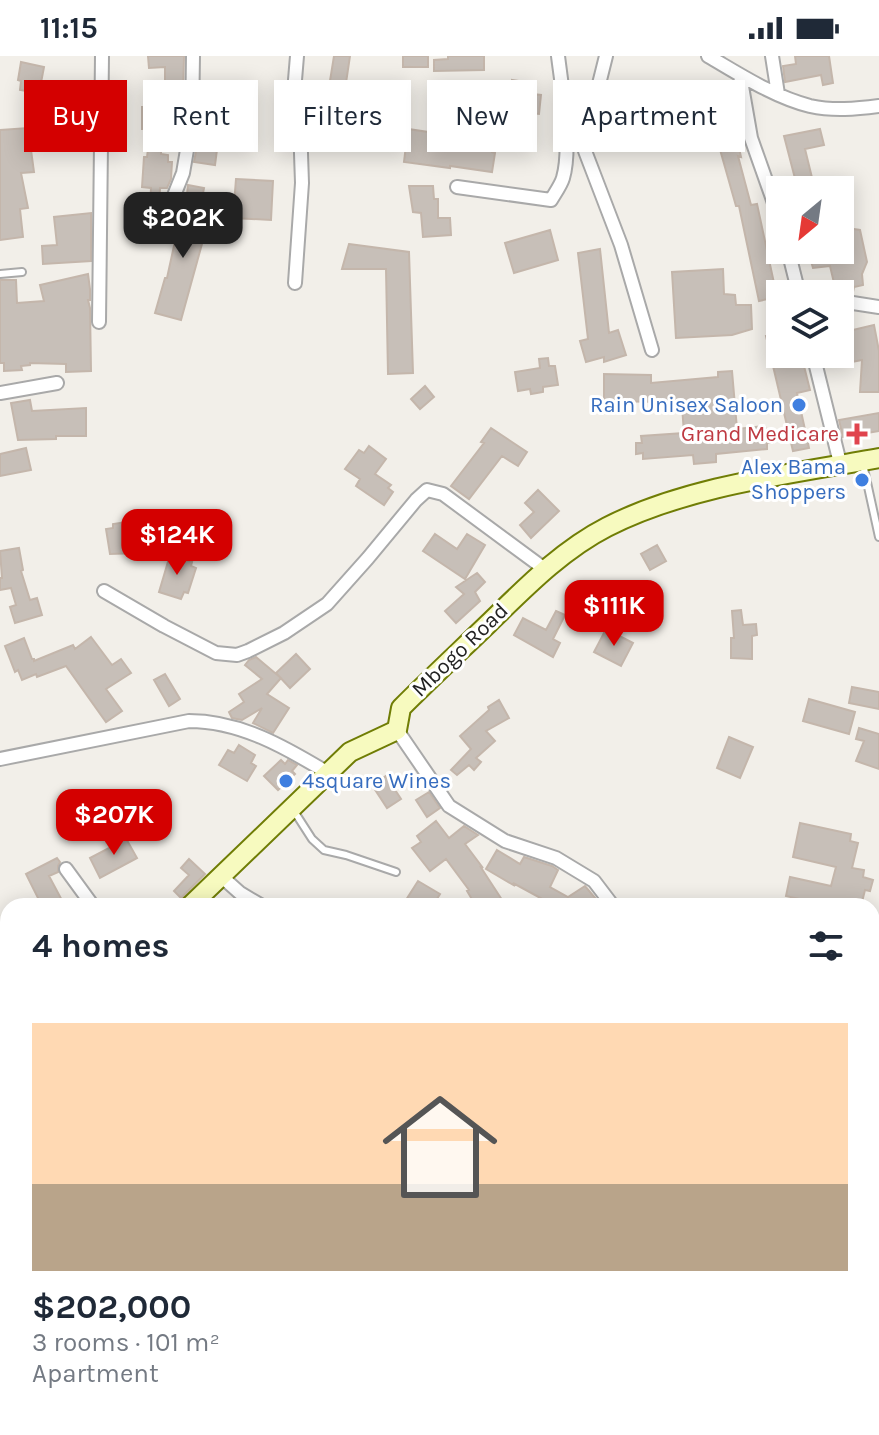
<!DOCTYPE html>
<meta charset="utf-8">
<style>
body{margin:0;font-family:Karla,sans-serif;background:#f2f2f3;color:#1f2937;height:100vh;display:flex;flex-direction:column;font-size:30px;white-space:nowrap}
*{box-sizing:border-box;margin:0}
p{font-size:26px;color:#747a83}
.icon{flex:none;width:44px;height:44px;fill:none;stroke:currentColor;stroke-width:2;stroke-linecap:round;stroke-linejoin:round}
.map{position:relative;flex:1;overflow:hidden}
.details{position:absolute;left:0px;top:842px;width:880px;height:538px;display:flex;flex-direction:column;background:#fff;border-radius:24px 24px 0 0;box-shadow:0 4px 20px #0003}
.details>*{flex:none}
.top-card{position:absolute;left:24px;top:24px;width:832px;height:72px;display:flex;gap:16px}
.needle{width:52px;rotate:209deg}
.tools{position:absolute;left:766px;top:120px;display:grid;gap:16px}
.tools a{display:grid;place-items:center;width:88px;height:88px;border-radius:0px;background:#fff;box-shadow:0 4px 20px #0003;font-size:40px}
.price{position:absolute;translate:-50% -68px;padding:0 18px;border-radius:16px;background:#d40000;color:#fff;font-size:26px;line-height:52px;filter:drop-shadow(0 2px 4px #0008)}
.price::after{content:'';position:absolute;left:50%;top:48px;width:24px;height:18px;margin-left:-12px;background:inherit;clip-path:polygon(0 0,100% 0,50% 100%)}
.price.active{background:#222;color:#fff}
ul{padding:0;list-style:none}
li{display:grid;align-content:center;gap:16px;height:424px;padding:0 32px}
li+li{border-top:2px solid #e0e1e3}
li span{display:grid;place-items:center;height:248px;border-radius:0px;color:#555}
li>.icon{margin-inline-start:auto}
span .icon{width:144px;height:144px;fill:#fffc;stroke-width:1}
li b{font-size:34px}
h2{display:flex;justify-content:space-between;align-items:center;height:96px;padding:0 32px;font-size:34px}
.chip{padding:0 28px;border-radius:0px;background:#fff;box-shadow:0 4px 20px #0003;font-size:28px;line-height:72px}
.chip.active{background:#d40000;color:#fff}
.status{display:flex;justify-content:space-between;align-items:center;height:56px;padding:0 40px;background:#fff;direction:ltr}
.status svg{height:22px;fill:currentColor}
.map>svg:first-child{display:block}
</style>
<div class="status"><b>11:15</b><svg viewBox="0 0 49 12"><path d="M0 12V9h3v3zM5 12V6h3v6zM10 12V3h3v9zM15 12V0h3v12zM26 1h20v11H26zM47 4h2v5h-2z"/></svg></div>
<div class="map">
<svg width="879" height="1379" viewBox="0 0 879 1379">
<rect width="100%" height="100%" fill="#f2efe9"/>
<path fill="#c7bfb8" stroke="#c4b6ab" stroke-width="2" d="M148,0H184L183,35H165V11L149,12Z
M334,0H350L346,27L330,25Z
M403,0H428V11H403Z
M448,0H484V14L434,15V4L448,3Z
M795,0H829L833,27L823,29L821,19L785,26L783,10L796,8Z
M21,6L44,11L39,37L20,34L21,25L18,24Z
M512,24L533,27L532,38L541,39L539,58L530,57V63L508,61L509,58L486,59L482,84L494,86L492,96L495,97L492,116L450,110V112L404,106L408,73L462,81L466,58L470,59L472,46L494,50L493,30H511Z
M402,32L405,54L403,75L365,70L368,51L387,54L385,34Z
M727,39L741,101L738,100L751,149L757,148L777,241L759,245L739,150H736L706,44Z
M142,51H152V57L174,56L175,72L142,73Z
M28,72L34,116L21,117L28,152L20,153L23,181L0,184V74Z
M820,73L824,89L805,93L815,134H798L784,80Z
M198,84L218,86L215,109L194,106Z
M148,93L161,94V98L168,99V106H172L171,123L167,132H160L159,151L150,150L151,132L142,131L144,101H147Z
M236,123L273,125L271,164L233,162Z
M188,129L204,132L196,174L205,177L181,264L155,257L165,222H167L177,176H183Z
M409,130H433L434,143H438V162H450L451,179L423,181L421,157L413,156Z
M91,157V205L43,208L42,190L57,189L54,161Z
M840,171L860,174L867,206L862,218L863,229L854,231L853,236H841L840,232L835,231L830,210L813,212L808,195L840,194Z
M550,174L558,204L514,217L505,187Z
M349,188L409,196L413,317L388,318L386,213H342Z
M600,193L609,277L618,274L626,299L604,306V301L586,306L580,285L588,283L578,197Z
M723,213L724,238L735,239L736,249H751L752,273L732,279L676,282L672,216Z
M88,218L90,233V244H88L90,252L91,315L66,316V308L30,307V309L21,310L22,314L4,315V307H0V224H16L17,247L44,245L40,229Z
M874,269L879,295V336H860L862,304L841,308L839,298L840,277Z
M780,277V298H801L810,334L797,337L809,392L793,395L766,280Z
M548,302L549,310H555L558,329L543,331V336L531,338L530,333L518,335L515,316L540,312L539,303Z
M732,315L737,373L765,370L766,375H772L773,387H767V393L716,398V406L694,408L693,399L643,403V397L636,398V387H642L641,380L684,377L682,350L664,351L663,346L604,345V318L651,319V327L718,321V316Z
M425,330L434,341L420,353L411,343Z
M30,344L32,355L86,352V380H56V383L18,384L11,347Z
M879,357V375L843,381L839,364Z
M491,372L527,396L518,410L502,400L469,443L451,430L484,387L481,386Z
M369,390L386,403L375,418L391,429L388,432L393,436L384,449L356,430L360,423L345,413L359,394L364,397Z
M26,392L31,414L0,420V398Z
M538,434L559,455L531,482L520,469L534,456L525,447Z
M127,466V470L151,466L155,491L137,494V497L110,498L106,473L113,472V468Z
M435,478L457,493L467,478L485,489L465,523L423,495Z
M657,489L666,505L650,514L641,498Z
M19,492L23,514L21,515L30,544L37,542L42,559L15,567L10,551L16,549L11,532L0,534V522H2L0,495Z
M170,499L192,506L191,510L196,512L188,537L184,536L181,543L159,536Z
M477,517L485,526L475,536L480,545L456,567L445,555L464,538L456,531Z
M741,554L743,569L756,568L757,579L752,580V603L731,602V582H734L732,555Z
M556,555L565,559L553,583L560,587L553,601L514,579L523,562L546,574Z
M606,573L633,587L621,610L594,596Z
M91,581L112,609L121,603L131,617L106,633L122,655L106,666L66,610L37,621L36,618L22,624L18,614L15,616L5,590L24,582L32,603H34V605L73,589L75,593Z
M296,598L310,613L290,632L276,617Z
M256,601L281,622L267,638L289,652L273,677L253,667L262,652L242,664L232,662L229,656L244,646L239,638L262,623L245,609L249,604Z
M165,618L180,643L169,650L154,624Z
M852,631L879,636V653L849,647Z
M809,643L855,656L849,678L803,665Z
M499,644L509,662L486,675L495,685L476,702L481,706L474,714L469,709L457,719L451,714L471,693L460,680L489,654L488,651Z
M859,672L879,678V713L856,705L864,685L856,683Z
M729,681L753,691L740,722L717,712Z
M239,689L255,699L251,707L256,710L247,725L219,709L228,694L234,697Z
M281,704L285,708L288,704L297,709L292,715L295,718L278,734L264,720Z
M386,720L401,743L387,752L372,729Z
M429,736L440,752L427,761L416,744Z
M436,765L449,782L464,770L478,779L465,788L483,812L480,810L506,850H476L467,835L469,834L446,803L430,815L412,792L421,786L417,780Z
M800,767L851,778L850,785L858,787L852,812L864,814L863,821L873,824L870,835L865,834L861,850H830L786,840L790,821L831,830L836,811L793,801Z
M124,779L137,802L100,822L90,802L115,789L113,785Z
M497,794L520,808L524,801L552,810L558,814L550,831L568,841L585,830L602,850H555L513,827L515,830L486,813Z
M57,802L60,806L58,810V816L49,820L65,850H42L26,818Z
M189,803L205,818L181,842L174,835L189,819L181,812Z
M418,825L440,838L437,843L448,850H416L406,844Z"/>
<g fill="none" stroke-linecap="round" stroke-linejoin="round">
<g stroke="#a9a9a9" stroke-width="10">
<path id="service" d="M0,218L22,216
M863,408L879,481
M294,755L312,783L324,794L346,799L396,816"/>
</g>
<g stroke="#a9a9a9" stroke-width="16">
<path id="minor" d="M606,0L588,72L585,95L621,189L652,294
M708,0C739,18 774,41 810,50C833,55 856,53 879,50
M772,0L778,38
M740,19L751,82L780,164
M457,131L551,144C555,137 561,129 563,122C572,91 562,32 558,0
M165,162L183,117L192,65L193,0
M788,194L799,238
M295,227L302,127L300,68L295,24L297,0
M840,245L879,251
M99,266L102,0
M813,298L840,407
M0,337L57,327
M104,535L164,570L216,597L237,599L248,595L284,577L327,548L368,502L416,444L427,434L443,438L546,514
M397,674L449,750L505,785L556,802L594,825L613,850
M0,703L189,665C240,665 285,691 328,717
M66,813L93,850
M221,820L240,837L262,850
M872,1016H879
M872,1279L879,1277
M373,1379L391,1372"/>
</g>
<g stroke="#707d05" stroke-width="22">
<path id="secondary" d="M190,850L350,696L397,674L401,652C430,623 460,595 489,567C525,532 562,494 607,471C687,430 791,418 879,402
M0,1032L8,1024"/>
</g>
<use href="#service" stroke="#fff" stroke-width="6"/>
<use href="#minor" stroke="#fff" stroke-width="12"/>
<use href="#secondary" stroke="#f7fabf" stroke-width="18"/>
</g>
<g fill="#3f7fe0" stroke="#fff" stroke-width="3">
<circle cx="799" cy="349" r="8"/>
<circle cx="862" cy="424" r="8"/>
<circle cx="286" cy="725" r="8"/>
</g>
<path fill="#e0444e" stroke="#fff" stroke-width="3" d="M853 366h8v8h8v8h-8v8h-8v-8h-8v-8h8z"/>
<g text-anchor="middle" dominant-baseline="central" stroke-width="6" stroke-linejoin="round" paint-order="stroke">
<g font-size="22" fill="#366cbe" stroke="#fff" text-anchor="end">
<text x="783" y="349">Rain Unisex Saloon</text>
<text x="846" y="411">Alex Bama<tspan x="846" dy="25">Shoppers</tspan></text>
<text x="302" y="725" text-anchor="start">4square Wines</text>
</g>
<g font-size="22" fill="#be3a42" stroke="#fff" text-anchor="end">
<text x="839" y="378">Grand Medicare</text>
</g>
<g font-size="22" fill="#222" stroke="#fff">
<text transform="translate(460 594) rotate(-44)">Mbogo Road</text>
</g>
</g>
</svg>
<div class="tools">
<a><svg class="needle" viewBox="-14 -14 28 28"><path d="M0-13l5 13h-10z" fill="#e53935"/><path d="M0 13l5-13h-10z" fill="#747a83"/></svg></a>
<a><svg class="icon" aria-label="layers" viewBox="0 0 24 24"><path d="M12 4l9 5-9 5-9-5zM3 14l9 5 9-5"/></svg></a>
</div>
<b class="price active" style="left:183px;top:204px">$202K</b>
<b class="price" style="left:177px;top:521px">$124K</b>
<b class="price" style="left:614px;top:592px">$111K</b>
<b class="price" style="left:114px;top:801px">$207K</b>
<div class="top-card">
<a class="chip active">Buy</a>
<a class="chip">Rent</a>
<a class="chip">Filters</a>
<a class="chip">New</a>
<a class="chip">Apartment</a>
</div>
<section class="details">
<h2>4 homes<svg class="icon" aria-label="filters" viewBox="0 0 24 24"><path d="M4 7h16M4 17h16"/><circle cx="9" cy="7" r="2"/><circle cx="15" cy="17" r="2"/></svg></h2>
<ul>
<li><span style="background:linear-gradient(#ffd9b3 65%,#b9a48a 0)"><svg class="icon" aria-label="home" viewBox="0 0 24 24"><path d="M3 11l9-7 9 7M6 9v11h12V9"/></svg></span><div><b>$202,000</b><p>3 rooms · 101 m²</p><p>Apartment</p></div></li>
</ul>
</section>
</div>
